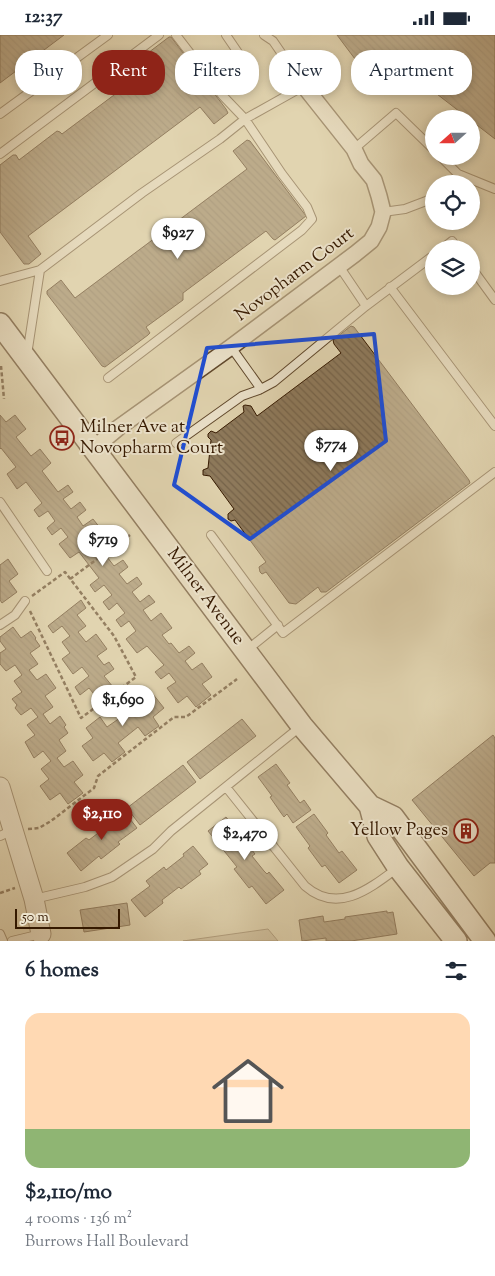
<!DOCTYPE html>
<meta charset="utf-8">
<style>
body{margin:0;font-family:"Sorts Mill Goudy",serif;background:#f6f6f7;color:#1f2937;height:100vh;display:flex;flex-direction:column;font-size:19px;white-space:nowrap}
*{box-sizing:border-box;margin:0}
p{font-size:16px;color:#747a83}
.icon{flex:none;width:28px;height:28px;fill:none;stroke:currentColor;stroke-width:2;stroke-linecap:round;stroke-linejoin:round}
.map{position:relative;height:906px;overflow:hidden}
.panel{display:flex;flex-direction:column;background:#fff;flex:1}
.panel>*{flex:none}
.hud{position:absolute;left:15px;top:15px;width:465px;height:45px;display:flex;gap:10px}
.needle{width:32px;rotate:249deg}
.controls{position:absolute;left:425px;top:75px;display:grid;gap:10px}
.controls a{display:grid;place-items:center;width:55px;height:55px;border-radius:50%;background:#fff;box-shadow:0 2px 8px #0003;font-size:25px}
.scale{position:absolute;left:15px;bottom:12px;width:105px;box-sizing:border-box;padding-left:5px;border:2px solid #351900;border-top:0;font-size:14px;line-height:18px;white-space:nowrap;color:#351900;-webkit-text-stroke:4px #ece3cc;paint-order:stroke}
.price{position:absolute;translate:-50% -42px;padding:0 11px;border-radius:18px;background:#fff;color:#222;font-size:16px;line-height:32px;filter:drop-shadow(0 1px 2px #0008)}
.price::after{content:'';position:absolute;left:50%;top:30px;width:15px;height:11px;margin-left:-8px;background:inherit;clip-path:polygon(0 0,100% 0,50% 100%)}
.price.on{background:#8f2418;color:#fff}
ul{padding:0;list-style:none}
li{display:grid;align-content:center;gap:10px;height:265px;padding:0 25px}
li+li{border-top:1px solid #e0e1e3}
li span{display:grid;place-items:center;height:155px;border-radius:15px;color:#555}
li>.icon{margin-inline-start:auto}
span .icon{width:90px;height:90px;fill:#fffc;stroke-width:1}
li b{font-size:21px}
h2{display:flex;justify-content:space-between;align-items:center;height:60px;padding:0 25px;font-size:21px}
.chip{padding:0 18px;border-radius:20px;background:#fff;box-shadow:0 2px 8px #0003;font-size:18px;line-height:45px}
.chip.on{background:#8f2418;color:#fff}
.status{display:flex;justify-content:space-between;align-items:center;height:35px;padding:0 25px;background:#fff;direction:ltr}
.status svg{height:14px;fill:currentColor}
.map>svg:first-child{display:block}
</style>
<div class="status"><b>12:37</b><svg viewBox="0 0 49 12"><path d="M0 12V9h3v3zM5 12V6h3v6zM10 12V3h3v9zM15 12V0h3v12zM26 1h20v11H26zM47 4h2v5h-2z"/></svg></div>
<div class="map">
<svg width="495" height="906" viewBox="0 0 495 906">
<defs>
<pattern id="building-back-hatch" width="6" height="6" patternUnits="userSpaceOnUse" patternTransform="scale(1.25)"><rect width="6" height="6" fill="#8e7a5c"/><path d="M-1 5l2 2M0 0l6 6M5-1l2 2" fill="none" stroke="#75634a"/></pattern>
</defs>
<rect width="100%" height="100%" fill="#e1d4b0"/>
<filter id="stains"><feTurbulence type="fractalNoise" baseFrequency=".004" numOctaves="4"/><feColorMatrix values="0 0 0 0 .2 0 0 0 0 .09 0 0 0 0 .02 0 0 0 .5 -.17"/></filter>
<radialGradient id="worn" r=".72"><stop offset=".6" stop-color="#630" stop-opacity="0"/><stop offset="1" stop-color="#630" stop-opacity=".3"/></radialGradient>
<path fill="#c4b492" stroke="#7c6649" d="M268,894L278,906H183Z"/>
<path fill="url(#building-back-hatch)" stroke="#351900" d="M0,0H64L0,48Z
M337,0H495V104L402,32L376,52Z
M169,2H171L226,74L228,78L214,89L200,72L28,201L41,219L29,229H24L0,197V130L13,120H16L19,125L57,96L60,97L62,99L146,36L140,28V24Z
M247,105L250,106L306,181L275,205L273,204L266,196L183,258V265L146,292L150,298L148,300L105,332L102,331L47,259V256L61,245L75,263L247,134L233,116Z
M351,291L354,292L469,445L470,448L326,557H321L318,552L296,569L289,568L266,537L262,539L260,537L259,532L266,527L235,485L231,486L228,484V479L234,474L210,441L203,440V435L208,433L211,405L208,402V399L211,396L216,398L244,377L243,371L245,370L251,371L257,381L341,318L334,309L333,305Z
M0,380L6,387L15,380L26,394L16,402L31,421L40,414L51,428L42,436L58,457L68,450L73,457L63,464L71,474L80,467L86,475L77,482L83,491L93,484L104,498L94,505L114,531L123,525L128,532L119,539L127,549L137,542L142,549L132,557L140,567L149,560L155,567L143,575L151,586L161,578L172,593L162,600L169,609L171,608L179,618L189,611L195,618L185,626L192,635L202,628L212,642L202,649L211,660L196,672L187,661L178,668L167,653L176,647L169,638L161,644L155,637L164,630L147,611L137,618L126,604L136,596L129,586L121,592L116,585L125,578L117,568L109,575L103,567L112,560L104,550L95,557L90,550L99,543L79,517L70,523L59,509L68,502L61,493L52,500L47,493L55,486L48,476L39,482L34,475L42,468L26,447L17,454L7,439L16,432L1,413L0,414Z
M8,524L18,539L9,546L17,557L2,568L0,565V530Z
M81,565L86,573L77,580L86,591L78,597L86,607L96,599L107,614L97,621L104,630L109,627L114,634L104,641L113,652L98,664L89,653L80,660L75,652L89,641L82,632L73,639L62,624L70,618L62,607L70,601L62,591L53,598L48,591Z
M13,592L21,603L31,596L36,603L35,604L40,611L30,618L38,629L29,635L37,645L46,639L56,653L45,661L53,672L43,679L50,689L60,681L66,690L64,692L68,698L59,705L66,716L57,723L64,732L73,726L83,740L74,747L83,758L68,769L60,758L50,765L40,751L49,744L41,734L51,726L43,716L34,723L25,707L35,700L27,690L38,682L31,673L21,680L15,673L17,670L12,664L22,657L14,646L22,640L15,630L6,636L0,629V618L6,614L0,606V602Z
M134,657L141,667L152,658L164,673L153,682L159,691L145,701L138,692L118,708L125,717L112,727L104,718L93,726L82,711L93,703L86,693L100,682L107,692L127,678L119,668Z
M242,684L256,701L200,744L187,727Z
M493,700L495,703V828H490L474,841L412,765Z
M276,729L290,748L287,750L300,768L304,765L311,775L293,788L287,779L284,782L281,778L270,762L272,761L258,742Z
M183,730L196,747L140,790L127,773Z
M123,775L137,793L118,807L120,809L101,824L99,821L81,836L67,818L86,803L89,805L106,792L104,789Z
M314,779L328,798L326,800L339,818L342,816L357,835L339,848L325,830L322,832L308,813L310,811L296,792Z
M226,782L255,819L252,821L264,836L267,839L269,837L284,855L266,869L252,851L249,853L234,834L237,832L208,796Z
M193,811L208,829L199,836L201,839L181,854L179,852L162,865L163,868L145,882L131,865L150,851L146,846L164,832L166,835L184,821L183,819Z
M127,868L130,890L84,897L80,875Z
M387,876V878L393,877L397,899L351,906H326V903L302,906L299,885L323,881L324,887L345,884V882Z"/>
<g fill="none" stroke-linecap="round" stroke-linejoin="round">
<g stroke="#60482c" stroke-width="10">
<path id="service" d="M176,0L223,61L245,84L304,51L273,6L264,0
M226,0L243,25
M0,79L108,0
M354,114L396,78L434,115
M0,119L159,0
M440,121L458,139L495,154
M450,149L458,139
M383,177L405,174L434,163
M442,214L452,206L458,214
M339,231L366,271L434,220
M471,232L495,265
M0,246L40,235L142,158L220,104L245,84L282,139L307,172L312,184L302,195L108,343
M390,252L495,391
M231,312L261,354
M27,320L40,235
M176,408L242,361L259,355L274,347L366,271
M0,467L47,536
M211,500L283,598L495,437
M0,590L15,580L25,566
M247,615L278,590
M226,752L305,851C337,879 368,855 396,834
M0,801L13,795
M34,864L85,852L112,842L153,814L171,796L300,692
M0,899L3,906
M12,906L41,899"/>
</g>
<g stroke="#60482c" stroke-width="18">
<path id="minor" d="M94,413L118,393L231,312L355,219L371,206L379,192L383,177L379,161L374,145L361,129L354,114L304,51"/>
</g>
<g stroke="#60482c" stroke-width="21">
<path id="tertiary" d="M0,752L34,864L41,899"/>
</g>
<g stroke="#351900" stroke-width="24">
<path id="secondary" d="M0,289L302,691L370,771L378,801L398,832L456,906
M370,771L393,782L485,906"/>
</g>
<path stroke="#351900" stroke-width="2.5" stroke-dasharray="4 2.5" stroke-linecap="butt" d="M1,331L4,364
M70,544L130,500
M30,576L81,683L136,642L114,601L65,537L32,561
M28,794L39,793L51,786L94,753L98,741L174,682H186L237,644
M0,858L15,853"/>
<use href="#service" stroke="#ece3cc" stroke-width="8"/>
<use href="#minor" stroke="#ece3cc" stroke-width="15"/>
<use href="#tertiary" stroke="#ece3cc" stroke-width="19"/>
<use href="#secondary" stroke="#ece3cc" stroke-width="21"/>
</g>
<path d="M0 0H495V906H0ZM374,299L386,406L250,504L174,450L207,313Z" fill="#e1d4b0" fill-opacity=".55" fill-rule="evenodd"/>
<path fill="none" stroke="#1d4ed8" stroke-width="4" stroke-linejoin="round" d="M374,299L386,406L250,504L174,450L207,313Z"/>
<defs>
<g id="bus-ring" transform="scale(1.25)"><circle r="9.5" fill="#ece3cc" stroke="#8f2418" stroke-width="1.5"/><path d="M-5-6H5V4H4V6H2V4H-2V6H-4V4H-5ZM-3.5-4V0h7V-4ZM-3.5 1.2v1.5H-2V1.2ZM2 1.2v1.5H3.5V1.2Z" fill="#8f2418"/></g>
<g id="building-ring" transform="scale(1.25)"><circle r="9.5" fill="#ece3cc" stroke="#8f2418" stroke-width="1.5"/><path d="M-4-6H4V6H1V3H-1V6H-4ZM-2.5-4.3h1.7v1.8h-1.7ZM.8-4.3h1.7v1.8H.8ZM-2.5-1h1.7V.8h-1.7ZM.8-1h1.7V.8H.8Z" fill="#8f2418"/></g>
</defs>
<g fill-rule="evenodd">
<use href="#bus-ring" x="62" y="403"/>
<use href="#building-ring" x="466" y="796"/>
</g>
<g text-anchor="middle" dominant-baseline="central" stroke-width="4" stroke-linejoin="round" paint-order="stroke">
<g font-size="18" fill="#351900" stroke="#ece3cc">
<text transform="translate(295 240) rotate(-37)">Novopharm Court</text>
<text transform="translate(205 562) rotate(53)">Milner Avenue</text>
</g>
<g font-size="18" fill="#351900" stroke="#ece3cc" text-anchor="start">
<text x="80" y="393">Milner Ave at<tspan x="80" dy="21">Novopharm Court</tspan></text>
<text x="448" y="796" text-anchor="end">Yellow Pages</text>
</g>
</g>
<rect width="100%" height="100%" filter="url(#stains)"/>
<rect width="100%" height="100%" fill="url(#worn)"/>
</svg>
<div class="controls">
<a><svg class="needle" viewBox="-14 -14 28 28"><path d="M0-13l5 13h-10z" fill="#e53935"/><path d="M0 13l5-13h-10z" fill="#747a83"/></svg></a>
<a><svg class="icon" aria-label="locate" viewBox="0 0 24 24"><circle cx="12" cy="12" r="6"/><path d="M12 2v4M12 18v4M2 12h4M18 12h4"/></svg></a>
<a><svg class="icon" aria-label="layers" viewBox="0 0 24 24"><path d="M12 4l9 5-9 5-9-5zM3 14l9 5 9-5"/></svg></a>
</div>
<div class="scale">50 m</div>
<b class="price" style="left:178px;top:225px">$927</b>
<b class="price" style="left:331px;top:437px">$774</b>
<b class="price" style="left:103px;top:532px">$719</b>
<b class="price" style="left:123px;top:692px">$1,690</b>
<b class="price on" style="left:102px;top:806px">$2,110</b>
<b class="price" style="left:245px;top:826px">$2,470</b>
<div class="hud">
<a class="chip">Buy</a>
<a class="chip on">Rent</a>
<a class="chip">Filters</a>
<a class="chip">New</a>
<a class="chip">Apartment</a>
</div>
</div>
<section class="panel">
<h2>6 homes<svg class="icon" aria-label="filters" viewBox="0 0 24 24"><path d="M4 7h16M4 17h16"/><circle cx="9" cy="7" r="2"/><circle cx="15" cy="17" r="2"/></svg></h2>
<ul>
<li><span style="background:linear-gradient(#ffd9b3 75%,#8fb573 0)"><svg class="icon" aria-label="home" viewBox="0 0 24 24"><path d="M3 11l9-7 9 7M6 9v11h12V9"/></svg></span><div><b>$2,110/mo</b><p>4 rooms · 136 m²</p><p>Burrows Hall Boulevard</p></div></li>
</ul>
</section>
